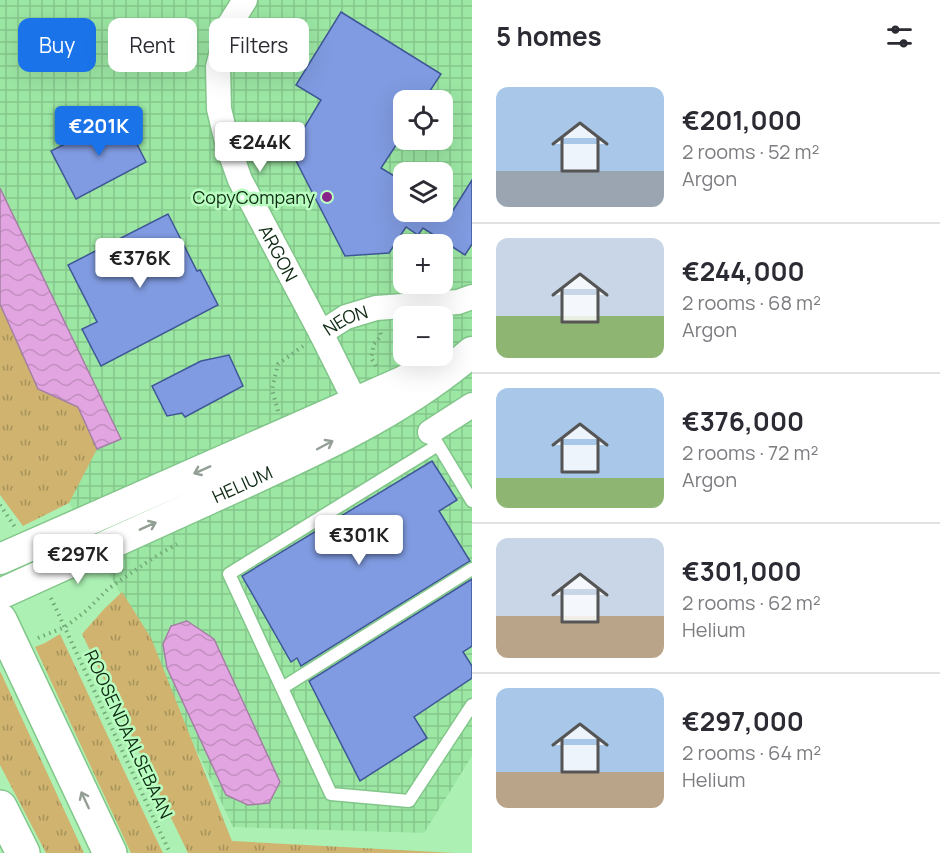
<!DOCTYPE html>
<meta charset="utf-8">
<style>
body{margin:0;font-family:Manrope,sans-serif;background:#f2f2f3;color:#2b2b33;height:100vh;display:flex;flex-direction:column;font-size:22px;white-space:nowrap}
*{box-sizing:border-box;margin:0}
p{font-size:20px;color:#7c7c81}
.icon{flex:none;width:33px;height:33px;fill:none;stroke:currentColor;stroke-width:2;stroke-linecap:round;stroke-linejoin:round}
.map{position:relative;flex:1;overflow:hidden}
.details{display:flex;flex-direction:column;background:#fff;width:468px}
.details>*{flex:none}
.banner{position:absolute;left:18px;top:18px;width:363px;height:54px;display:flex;gap:12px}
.controls{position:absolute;left:393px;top:90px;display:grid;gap:12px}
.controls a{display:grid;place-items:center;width:60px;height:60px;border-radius:12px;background:#fff;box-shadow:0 6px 24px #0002;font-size:30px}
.price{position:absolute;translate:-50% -51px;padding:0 14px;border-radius:6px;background:#fff;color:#222;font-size:20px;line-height:39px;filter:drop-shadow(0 2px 3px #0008)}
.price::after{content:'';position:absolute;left:50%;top:36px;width:18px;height:14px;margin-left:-9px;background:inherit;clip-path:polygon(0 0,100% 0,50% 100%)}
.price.active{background:#1a73e8;color:#fff}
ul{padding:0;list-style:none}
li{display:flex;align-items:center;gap:18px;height:150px;padding:0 24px}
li+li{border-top:2px solid #e1e1e2}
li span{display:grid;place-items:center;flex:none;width:168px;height:120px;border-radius:12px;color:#555}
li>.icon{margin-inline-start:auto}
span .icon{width:72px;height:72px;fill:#fffc;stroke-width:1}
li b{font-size:26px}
h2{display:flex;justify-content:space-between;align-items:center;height:72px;padding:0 24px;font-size:26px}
.chip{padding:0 21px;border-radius:12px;background:#fff;box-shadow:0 6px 24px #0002;font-size:21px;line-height:54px}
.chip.active{background:#1a73e8;color:#fff}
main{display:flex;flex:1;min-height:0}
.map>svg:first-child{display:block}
</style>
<main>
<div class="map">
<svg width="472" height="853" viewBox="0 0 472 853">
<defs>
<pattern id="industrial-grid" width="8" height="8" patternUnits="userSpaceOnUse" patternTransform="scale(1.5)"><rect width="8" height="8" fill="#9ce7a4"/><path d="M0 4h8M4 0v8" fill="none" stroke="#85c68c"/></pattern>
<pattern id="grass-tufts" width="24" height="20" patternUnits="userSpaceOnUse" patternTransform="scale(1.5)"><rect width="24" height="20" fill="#cfb36f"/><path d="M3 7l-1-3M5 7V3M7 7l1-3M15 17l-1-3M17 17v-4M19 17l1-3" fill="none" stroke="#a6925a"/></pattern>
<pattern id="water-waves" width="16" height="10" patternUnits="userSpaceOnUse" patternTransform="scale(1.5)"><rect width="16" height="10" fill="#e3a5e1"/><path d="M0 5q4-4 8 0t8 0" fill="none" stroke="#c28ec0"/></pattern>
</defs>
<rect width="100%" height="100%" fill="#acf1b3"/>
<path fill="url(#industrial-grid)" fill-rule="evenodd" d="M0,0H472V756L424,833L233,827L134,618L0,380ZM404,100H442V140H404ZM404,172H442V212H404ZM404,244H442V284H404ZM404,316H442V356H404Z"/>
<path fill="url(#grass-tufts)" d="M0,304L38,389L78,407L97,449L69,503L23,526L0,495Z
M122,592L151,638L232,841L455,853H188L82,634L105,608Z
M60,634L150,826L163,853H131L35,647L45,643Z
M0,672L1,673L84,853H46L0,765Z"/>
<path fill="url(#water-waves)" stroke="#a380a3" stroke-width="1.5" d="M0,188L121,439L97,449L78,407L38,389L0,304Z
M187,621L214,639L280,782L269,803L248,805L226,795L167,668L163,644L171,626Z"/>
<path fill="#809be1" stroke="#3f5797" stroke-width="1.5" d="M341,12L441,74L424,100H404V133L381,168L404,182V212H452L472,180V244L465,255L423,228L418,235L406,227L389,253L345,256L294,157L289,153L321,100L296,85Z
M122,115L146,162L76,199L51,151Z
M168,214L197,271L200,270L218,305L101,366L82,329L97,322L68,265Z
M229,355L243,386L185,417L182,413L167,416L152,386L201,361Z
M432,461L457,500L439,511L470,561L301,666L297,658L291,662L242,576Z
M472,579V646L463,652L472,666V678L414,717L427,738L360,781L309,681Z"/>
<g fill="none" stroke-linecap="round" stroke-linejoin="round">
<g stroke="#82c68a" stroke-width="15">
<path id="service" d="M434,438L472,501
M438,445L229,574L331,794L409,801L472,705
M282,688L472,569"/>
</g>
<g stroke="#82c68a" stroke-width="27">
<g id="minor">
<path id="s1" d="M245,0L228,27L218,67L219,109L228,146L240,180L321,333L363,417"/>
<path id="s2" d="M321,333L346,317L376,308L458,302L472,297"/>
<path d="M430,432L472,405"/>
</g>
</g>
<g stroke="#82c68a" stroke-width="33">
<g id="tertiary">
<path d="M0,559L404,381L418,373"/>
<path id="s3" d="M0,594C69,563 138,531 207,500C299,458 395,418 472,352"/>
</g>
</g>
<g stroke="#82c68a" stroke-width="36">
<path id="primary" d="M0,620L110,853
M0,807L23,853"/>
</g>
<path stroke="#72a878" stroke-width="4" stroke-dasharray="1.5 4.5" stroke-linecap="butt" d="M376,366L371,358L374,344L381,336L380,330
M278,411L272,389L278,364L303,346
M0,505L15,527
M51,598L170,853
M38,638L65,627L86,611L108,589L153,558L177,544"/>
<use href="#service" stroke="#fff" stroke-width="12"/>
<use href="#minor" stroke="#fff" stroke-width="24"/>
<use href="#tertiary" stroke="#fff" stroke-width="30"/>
<use href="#primary" stroke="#fff" stroke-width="33"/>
</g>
<defs><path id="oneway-shaft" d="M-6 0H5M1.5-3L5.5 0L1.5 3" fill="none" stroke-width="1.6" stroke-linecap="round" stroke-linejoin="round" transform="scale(1.5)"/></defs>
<g stroke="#939f95">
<use href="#oneway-shaft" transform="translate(325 445) rotate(-28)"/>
<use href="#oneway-shaft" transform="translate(202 470) rotate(156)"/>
<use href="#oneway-shaft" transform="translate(148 526) rotate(-24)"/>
<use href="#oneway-shaft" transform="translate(85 800) rotate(-115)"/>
</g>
<circle fill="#89238b" stroke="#b9fec0" stroke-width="2" cx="327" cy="197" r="6"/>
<g text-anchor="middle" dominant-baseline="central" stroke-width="5" stroke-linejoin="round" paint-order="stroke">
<g font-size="18" fill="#0e2a13" stroke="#b9fec0" text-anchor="end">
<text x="315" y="197">CopyCompany</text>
</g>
<g font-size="18" fill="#0e2a13" stroke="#b9fec0">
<text stroke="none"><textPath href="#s1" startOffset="272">ARGON</textPath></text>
<text stroke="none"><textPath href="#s2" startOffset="28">NEON</textPath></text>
<text stroke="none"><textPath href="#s3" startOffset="266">HELIUM</textPath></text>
<text transform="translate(129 734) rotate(65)">ROOSENDAALSEBAAN</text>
</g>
</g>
</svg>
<div class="controls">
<a><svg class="icon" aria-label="locate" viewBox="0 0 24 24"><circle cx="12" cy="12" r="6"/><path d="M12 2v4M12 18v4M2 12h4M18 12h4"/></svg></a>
<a><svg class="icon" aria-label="layers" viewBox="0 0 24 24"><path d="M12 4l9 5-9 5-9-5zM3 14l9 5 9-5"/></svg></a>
<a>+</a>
<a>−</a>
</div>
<b class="price active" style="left:99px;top:157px">€201K</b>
<b class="price" style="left:260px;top:173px">€244K</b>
<b class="price" style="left:140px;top:289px">€376K</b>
<b class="price" style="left:359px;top:566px">€301K</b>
<b class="price" style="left:78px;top:585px">€297K</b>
<div class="banner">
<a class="chip active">Buy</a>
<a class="chip">Rent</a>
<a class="chip">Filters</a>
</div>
</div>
<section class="details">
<h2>5 homes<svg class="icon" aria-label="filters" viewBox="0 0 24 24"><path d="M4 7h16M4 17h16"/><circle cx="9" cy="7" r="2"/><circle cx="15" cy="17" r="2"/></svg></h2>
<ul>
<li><span style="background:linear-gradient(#a9c7e8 70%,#9aa5b1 0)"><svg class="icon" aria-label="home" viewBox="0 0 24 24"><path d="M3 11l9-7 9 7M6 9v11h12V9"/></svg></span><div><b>€201,000</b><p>2 rooms · 52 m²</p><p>Argon</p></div></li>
<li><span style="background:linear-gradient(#c9d6e8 65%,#8fb573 0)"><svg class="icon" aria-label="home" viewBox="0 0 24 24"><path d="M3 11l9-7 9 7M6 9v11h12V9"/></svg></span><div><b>€244,000</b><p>2 rooms · 68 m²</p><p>Argon</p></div></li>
<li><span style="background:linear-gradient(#a9c7e8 75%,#8fb573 0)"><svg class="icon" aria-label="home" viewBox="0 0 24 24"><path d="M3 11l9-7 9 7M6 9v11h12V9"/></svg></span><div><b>€376,000</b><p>2 rooms · 72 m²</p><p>Argon</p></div></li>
<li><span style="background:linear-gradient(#c9d6e8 65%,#b9a48a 0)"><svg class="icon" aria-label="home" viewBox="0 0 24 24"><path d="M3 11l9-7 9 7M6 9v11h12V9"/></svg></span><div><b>€301,000</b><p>2 rooms · 62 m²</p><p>Helium</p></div></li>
<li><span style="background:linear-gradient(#a9c7e8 70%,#b9a48a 0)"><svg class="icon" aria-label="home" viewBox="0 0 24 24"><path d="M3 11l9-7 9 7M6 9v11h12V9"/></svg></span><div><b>€297,000</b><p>2 rooms · 64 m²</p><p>Helium</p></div></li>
</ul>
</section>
</main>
